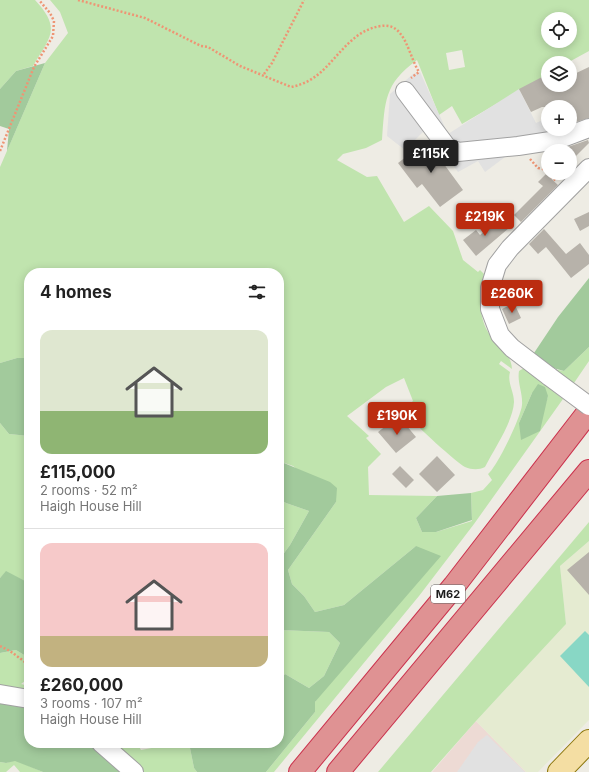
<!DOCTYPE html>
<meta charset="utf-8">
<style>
body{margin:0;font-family:Inter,sans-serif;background:#f6f6f6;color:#222;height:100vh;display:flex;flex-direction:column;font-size:15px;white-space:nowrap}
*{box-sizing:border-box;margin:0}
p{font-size:13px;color:#767676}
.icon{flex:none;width:22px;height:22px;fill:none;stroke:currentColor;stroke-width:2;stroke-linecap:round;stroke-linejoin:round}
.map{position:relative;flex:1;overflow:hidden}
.drawer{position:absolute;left:24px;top:268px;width:260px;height:480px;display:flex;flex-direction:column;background:#fff;border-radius:16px;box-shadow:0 2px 10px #0003}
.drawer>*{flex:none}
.fabs{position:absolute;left:541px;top:12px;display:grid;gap:8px}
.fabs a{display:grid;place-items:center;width:36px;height:36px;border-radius:50%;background:#fff;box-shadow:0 2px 10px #0003;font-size:20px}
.price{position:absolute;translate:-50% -34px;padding:0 9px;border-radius:4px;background:#bb2c10;color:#fff;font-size:13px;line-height:26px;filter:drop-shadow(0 1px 2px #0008)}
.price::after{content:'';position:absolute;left:50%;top:24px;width:12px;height:9px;margin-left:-6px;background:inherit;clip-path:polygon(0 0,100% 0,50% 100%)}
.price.on{background:#222;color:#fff}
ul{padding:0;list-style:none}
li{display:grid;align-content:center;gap:8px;height:212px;padding:0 16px}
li+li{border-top:1px solid #e0e0e0}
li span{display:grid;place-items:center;height:124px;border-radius:12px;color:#555}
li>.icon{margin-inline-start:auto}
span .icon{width:72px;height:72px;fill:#fffc;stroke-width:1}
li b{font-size:17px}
h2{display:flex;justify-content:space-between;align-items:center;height:48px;padding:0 16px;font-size:17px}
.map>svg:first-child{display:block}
</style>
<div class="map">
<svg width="589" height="772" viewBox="0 0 589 772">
<rect width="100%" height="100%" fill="#eeece4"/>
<path fill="#eddad4" d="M476,721L526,772H432Z"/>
<path fill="#e5ebd1" d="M589,541V720L538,772H526L476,721L566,624L560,566Z"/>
<path fill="#c0e4ae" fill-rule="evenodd" d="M0,0H35C62,29 50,37 33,66L16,71L0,89Z
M50,0H589V51L567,63H548V74L462,124L452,106L439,115L417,60C384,84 385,101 382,140L366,148L343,154L337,160L367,177L377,176L404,222L429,206L453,231L463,260L478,272L480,270L484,274C479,292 478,315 488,332C496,346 511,352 512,369L501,361L499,364L510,372C507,383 514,391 514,402C513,422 494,449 485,467C479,470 472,470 465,467C456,462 415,425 410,417C409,414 409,408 408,405L413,401L404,378L386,387L347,416L369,436L366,438L381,454L368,467L369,495L437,496L416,518L422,532H436L472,521L471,493L483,490L492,480L488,474C497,467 521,417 522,405C523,393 517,383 519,371L524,368L563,399L474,524L419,596L274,772H266L315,712V702L416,546L344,605L315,612L304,596L292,584L288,570L336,502L293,466L279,461V273H29V358H17L0,363V167L45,63L68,33L60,12ZM548,19H570V41H548ZM462,50L465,67L449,70L446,53ZM532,393L548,396L544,409L519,423Z
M589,347V361L574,383L553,369L564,371Z
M0,423L9,434L29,436V583L6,572L0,578Z
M279,499L286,503L309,511L290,545L279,560Z
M589,522V541L560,566L566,624L476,721L431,772H378Z
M279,630L329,632L340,643L324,676L309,688L285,674L279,680Z
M16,650L29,658V678L21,684L29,686V692L0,687V653Z
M110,743H137L141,750L178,743H189L194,768L197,772H143Z
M15,760L43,772H20L14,765L6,772H0V762L6,763Z"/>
<path fill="#a2ca9c" d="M45,63L7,151L9,129L0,126V89L16,71Z
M589,278V347L564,371L553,368L534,353L558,317Z
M17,358H29V436L9,434L0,423V363Z
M538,384L545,387L548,396L540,431L521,440L519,423L532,393Z
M279,461L330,482L337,488L336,502L288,570L292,584L304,596L315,612L344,605L416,546L441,556L315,702V712L266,772H197L194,768L189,743H279V680L285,674L309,688L324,676L340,643L329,632L279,630V560L290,545L309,511L286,503L279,499Z
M471,493L472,520L436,532H422L416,518L437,496Z
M6,571L29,583V658L16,650L0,653V578Z
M0,701L29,706V743H91L127,772H43L15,761L6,763L0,762Z"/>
<path fill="#88d7c5" d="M585,631L589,635V687L560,656Z"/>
<path fill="#e1e1e1" d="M420,72L448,134L519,89L536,123L545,119L548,123V129H552L558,137L509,154L485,172L478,161L458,172L426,129L405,150L387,136L390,94L413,74Z
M487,735L525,772H457L478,742Z"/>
<path fill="#b7b2aa" d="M589,67V118L570,124V107H542L531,112L519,89L542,77L547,85H570V76Z
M588,140L589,143L570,162V151H563L562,149Z
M427,141L463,190L440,207L422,184L417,188L398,163Z
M546,174L558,185L521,222L514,215L543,186L538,182Z
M589,212V226L580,231L574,219Z
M500,218L509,228L476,256L463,240L476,230L480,235Z
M544,229L566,254L580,243L589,255V264L571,278L546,247L538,254L529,244Z
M514,303L521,318L509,324L502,309Z
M395,419L402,428L406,425L416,437L396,453L378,432Z
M437,456L455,475L437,492L419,474Z
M400,466L414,480L406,488L392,474Z
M589,552V595L567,570Z"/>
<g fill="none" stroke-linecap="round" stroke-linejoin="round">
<g stroke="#a1a1a1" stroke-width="20">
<path id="minor" d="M405,91L447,147L458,152L518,146L557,140L589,128
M550,377L512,348L500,335L490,309V288L497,265L510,248L589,168
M0,694L29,699
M101,743L134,772"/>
</g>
<g stroke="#8b760c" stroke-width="24">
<path id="major" d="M559,772L589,741"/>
</g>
<g stroke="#cb324d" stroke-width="24">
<path id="highway" d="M300,772L454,586L589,411
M338,772L589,471"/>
</g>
<path stroke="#ee9574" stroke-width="2.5" stroke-dasharray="2 2" stroke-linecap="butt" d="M78,0L145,18L201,46L208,47L240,66L291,87C302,85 312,80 321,72C340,55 353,30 381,26C387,25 393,26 398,31C408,41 411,59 419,72L411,78
M264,74L272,63L304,0
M0,151L34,67L53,36L54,21L50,13L39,0
M530,159L538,168L543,169L556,181
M0,646L10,651L29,665"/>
<use href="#minor" stroke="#fff" stroke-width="18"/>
<use href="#major" stroke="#f4dea3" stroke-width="22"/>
<use href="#highway" stroke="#df9293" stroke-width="22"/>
<g stroke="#a1a1a1" stroke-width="20" stroke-linecap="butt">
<path id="minor-bridge" d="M550,377L589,406"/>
</g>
<use href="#minor-bridge" stroke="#fff" stroke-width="18"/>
</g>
<g text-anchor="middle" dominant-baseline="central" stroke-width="3.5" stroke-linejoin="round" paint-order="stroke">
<rect fill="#fff" stroke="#616161" stroke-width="1" x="431" y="585" width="34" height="18" rx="3"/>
<g font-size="11" font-weight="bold" fill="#1d1d1d">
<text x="448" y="594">M62</text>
</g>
</g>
</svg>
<div class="fabs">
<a><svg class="icon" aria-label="locate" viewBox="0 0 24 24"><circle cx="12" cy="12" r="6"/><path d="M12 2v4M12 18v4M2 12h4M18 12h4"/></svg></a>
<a><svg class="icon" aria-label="layers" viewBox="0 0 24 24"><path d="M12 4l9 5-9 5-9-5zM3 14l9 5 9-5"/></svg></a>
<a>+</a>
<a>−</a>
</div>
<b class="price on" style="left:431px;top:174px">£115K</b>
<b class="price" style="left:485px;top:237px">£219K</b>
<b class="price" style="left:512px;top:314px">£260K</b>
<b class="price" style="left:397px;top:436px">£190K</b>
<section class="drawer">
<h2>4 homes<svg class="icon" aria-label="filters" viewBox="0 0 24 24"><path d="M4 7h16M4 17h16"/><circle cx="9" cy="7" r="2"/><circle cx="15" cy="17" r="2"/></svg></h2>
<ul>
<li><span style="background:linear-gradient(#dfe7d0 65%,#8fb573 0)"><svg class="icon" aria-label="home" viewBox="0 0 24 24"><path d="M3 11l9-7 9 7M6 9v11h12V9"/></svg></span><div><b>£115,000</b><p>2 rooms · 52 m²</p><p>Haigh House Hill</p></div></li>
<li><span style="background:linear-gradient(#f6c9c9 75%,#c2b280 0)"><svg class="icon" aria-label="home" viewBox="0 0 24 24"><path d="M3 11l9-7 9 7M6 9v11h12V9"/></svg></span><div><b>£260,000</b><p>3 rooms · 107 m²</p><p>Haigh House Hill</p></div></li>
</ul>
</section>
</div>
